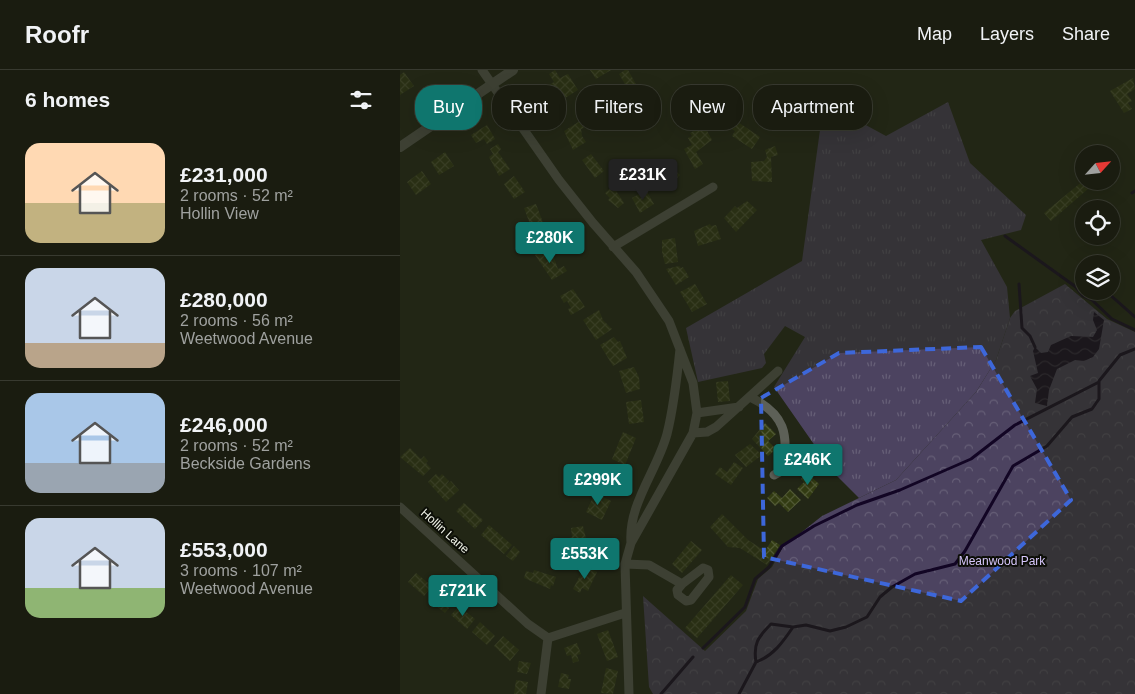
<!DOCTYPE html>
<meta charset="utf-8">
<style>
body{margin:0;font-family:Helvetica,sans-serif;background:#232519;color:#f1f3f6;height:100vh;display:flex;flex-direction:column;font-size:19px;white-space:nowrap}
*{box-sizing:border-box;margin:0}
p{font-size:16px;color:#9fa19f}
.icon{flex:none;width:28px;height:28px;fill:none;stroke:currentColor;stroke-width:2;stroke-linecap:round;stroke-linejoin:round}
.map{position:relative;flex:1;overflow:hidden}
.side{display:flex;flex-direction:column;background:#1a1c10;width:400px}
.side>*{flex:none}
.banner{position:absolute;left:15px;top:15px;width:475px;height:45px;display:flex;gap:10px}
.needle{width:32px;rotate:63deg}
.buttons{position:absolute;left:675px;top:75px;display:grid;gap:10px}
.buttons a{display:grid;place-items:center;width:45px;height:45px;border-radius:50%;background:#1a1c10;box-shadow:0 5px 20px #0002,0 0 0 1px #383a30;font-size:25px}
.price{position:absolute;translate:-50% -42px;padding:0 11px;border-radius:5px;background:#0f766e;color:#fff;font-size:16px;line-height:32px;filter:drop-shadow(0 1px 2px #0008)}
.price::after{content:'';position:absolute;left:50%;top:30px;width:15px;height:11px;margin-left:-8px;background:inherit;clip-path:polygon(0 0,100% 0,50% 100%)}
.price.active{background:#222;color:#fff}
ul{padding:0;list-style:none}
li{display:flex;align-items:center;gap:15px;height:125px;padding:0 25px}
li+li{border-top:1px solid #383a30}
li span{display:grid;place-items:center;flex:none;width:140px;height:100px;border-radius:15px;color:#555}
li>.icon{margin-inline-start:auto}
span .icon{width:60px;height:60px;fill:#fffc;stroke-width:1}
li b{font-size:21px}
h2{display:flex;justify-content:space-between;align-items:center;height:60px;padding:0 25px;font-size:21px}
.chip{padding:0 18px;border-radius:20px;background:#1a1c10;box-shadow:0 5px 20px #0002,0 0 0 1px #383a30;font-size:18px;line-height:45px}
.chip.active{background:#0f766e;color:#fff}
header{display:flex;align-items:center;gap:30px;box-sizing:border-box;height:70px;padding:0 25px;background:#1a1c10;border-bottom:1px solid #383a30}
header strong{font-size:24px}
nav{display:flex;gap:28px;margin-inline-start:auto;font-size:18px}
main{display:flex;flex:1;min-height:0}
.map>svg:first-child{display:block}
</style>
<header>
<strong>Roofr</strong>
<nav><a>Map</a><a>Layers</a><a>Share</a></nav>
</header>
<main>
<section class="side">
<h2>6 homes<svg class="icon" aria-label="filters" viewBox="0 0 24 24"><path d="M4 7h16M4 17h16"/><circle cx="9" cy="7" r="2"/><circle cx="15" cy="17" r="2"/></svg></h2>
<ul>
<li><span style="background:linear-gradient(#ffd9b3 60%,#c2b280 0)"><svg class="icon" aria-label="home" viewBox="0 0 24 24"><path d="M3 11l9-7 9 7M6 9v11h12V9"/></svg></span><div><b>£231,000</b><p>2 rooms · 52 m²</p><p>Hollin View</p></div></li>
<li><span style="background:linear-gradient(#c9d6e8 75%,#b9a48a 0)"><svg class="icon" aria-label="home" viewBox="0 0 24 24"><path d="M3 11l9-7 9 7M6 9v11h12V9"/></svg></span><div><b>£280,000</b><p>2 rooms · 56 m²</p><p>Weetwood Avenue</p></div></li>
<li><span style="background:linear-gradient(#a9c7e8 70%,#9aa5b1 0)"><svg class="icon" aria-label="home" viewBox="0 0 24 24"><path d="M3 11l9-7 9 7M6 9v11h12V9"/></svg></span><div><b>£246,000</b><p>2 rooms · 52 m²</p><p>Beckside Gardens</p></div></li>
<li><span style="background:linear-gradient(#c9d6e8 70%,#8fb573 0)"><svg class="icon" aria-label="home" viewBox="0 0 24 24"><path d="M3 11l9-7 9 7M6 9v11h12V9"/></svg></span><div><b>£553,000</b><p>3 rooms · 107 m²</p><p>Weetwood Avenue</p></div></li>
</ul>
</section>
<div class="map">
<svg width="735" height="624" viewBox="0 0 735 624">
<defs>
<pattern id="grass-tufts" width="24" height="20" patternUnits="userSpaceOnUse" patternTransform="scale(1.25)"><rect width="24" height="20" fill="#4c4360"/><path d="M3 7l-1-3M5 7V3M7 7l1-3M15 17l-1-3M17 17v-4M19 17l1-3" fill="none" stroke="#665f77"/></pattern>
<pattern id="park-crowns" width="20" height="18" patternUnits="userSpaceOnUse" patternTransform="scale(1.25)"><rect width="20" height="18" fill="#4c4360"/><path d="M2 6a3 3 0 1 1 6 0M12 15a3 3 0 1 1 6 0" fill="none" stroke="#665f77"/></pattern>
<pattern id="water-waves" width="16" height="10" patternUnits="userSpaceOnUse" patternTransform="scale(1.25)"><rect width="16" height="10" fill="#120524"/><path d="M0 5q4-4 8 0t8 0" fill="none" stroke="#352a44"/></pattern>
<pattern id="building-cross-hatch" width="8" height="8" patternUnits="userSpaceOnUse" patternTransform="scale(1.25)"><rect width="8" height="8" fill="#323b12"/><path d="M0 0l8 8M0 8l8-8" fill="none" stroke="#505834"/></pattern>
</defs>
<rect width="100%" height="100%" fill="#222616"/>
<path fill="url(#grass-tufts)" d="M548,32L570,93L626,145L621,160L581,170L607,217L610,248L596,290L576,322L496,410L459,428L434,403L374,317L405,267L385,256L364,284L366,293L362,298L298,312L286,258L402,191L420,60L462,53L486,66Z"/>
<path fill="url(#park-crowns)" d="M665,214L707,249L735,262V624H253L249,617L243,526L305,581L346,541L358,509L372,497L383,477L422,446L496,410L576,322L596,290L610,248L615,241Z"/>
<path fill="url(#water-waves)" d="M694,242L704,250L699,279L693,287L684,291L675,290L657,299L649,320L647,336L635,333L637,319L630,306L638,303L633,281L635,277L641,283L648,282L651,275L671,266L693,267L697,260L693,250Z"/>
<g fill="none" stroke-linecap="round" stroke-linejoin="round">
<path stroke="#120524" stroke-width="3" d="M732,123L735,121
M605,166L676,217L683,226L692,230L712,249L735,260
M619,214L622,258L630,266L635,277
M708,223L735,247
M303,578L345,537L355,509L369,497L382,476L414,456L457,435L500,420L571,389L615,355L699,312
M356,592C353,574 358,567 371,554L393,557
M261,624L293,587
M339,624L356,592C373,586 383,572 393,557L406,555L430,561L446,557L467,547L480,527L492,517L515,504L555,494L565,481L613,396L647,376L672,347L692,339L699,329V311L720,285L735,279"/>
</g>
<path fill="url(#building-cross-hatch)" d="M155,0L160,8L168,4L178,20L149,38L138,21L154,12L149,4Z
M190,0H211L196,9Z
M225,0H228L237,16L229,21L219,4Z
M4,2L14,16L0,25V5Z
M733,8L735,19L727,24L732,31L728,33L732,39L724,43L710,21Z
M192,28L198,36L191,41L185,32Z
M329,41L332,48L360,67L352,79L332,66L335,61L324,54L320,45Z
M180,51L184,58L181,59L182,66L186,72L173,80L164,61Z
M87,55L95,69L87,74L84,69L76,73L71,65Z
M304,55L312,70L296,82L303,94L295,99L284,79L292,75L288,68L292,66L290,63Z
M98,74L101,79L98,82L110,99L99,106L89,87L93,84L90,79Z
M375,76L378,85L371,87L372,112L352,111L351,92L364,91L367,87L365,80Z
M45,82L54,96L39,105L31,92Z
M191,84L204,101L195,108L182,90Z
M269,95L280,105L269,117L258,108Z
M22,101L31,114L16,125L7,112Z
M114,106L125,122L114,129L104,114Z
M684,110L696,112L651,151L644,143Z
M213,116L224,133L218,138L208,130L210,128L205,123Z
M246,120L254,134L240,143L232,128Z
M347,131L357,140L336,162L324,148L335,136L337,138Z
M136,134L148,166L136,170L124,138Z
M310,154L311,156L316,155L321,169L298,176L294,161Z
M275,168L278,192L265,194L262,182V170Z
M146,178L153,185L158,199L164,196L167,201L152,210L135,185Z
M279,196L281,198L283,197L289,207L276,215L266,199Z
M295,214L307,234L292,242L280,222Z
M173,219L185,237L171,245L168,239L171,238L167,231L164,233L160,226Z
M199,240L203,250L212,259L196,270L183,250Z
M214,267L218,272L220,271L227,288L213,296L200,275Z
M234,297L239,307L240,319L226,323L219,301Z
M328,311L330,331L318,332L316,312Z
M241,330L244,352L229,354L226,332Z
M365,353L376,364L368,371L376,379L368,386L352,369Z
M223,362L236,368L225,395L212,389Z
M350,374L362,385L346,397L335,385Z
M10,378L21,389L24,386L28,391L26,393L31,398L23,406L0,387Z
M334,392L343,398L331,415L315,404L320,397L327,402Z
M210,398L221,404L219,409H221L212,423L200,417Z
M407,403L419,414L408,429L397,419L404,412L401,409Z
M36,404L39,407L42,404L49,411L46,415L51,411L59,420L46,432L28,412Z
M390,419L401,430L388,442L379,433L375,436L367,428L374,421L382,428Z
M195,423L211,431L202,450L186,442Z
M64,433L83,450L75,459L56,441Z
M322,444L348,470L365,481L372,470L380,475L367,495L340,478L328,477L310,457Z
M89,455L112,475L104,484L81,465Z
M183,456L191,489L177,492L174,476L170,477L169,468L172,467L171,458Z
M291,471L302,480L282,503L272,494Z
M114,476L120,482L113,491L106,486Z
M185,496L197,502L188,521L182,518L180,523L173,519Z
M134,500L156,507L153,516L151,515L150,519L124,508L126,501L133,503Z
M16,503L32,516L24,526L8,512Z
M331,505L343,515L297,568L285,558Z
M37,519L54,532L45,543L29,530Z
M59,536L75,549L67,559L51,545Z
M80,552L95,566L87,575L72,562Z
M208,560L218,587L207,591L197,564Z
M103,566L119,580L110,591L94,576Z
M177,573L181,584L177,585L179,591L173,593L171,585L167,586L164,578Z
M119,591L131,593L127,604L117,602Z
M206,598L218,601L213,624L201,623Z
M161,603L169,605L168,609H171L169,619L158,617Z
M116,610L128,612L126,624H114Z"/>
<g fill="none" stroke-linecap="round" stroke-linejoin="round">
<path stroke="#5d6057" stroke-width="9" d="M82,0L159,110L193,153L236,202L269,251L293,313L297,343L293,363L231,473L225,494L229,624
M213,177L313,117
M350,327C385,344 389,364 383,400L374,405
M297,343L339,337
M293,363L307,362L316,357L378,301
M0,437L128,554L148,568L225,543
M231,473C228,434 257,401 267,364C274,336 277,308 280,279
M225,494L249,495L282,514L303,498L308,500L309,507L291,530L286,531L278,525L277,520L282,514
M141,624L148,568"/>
<path stroke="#5d6057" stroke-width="10" d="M0,77L113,0"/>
</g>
<path d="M0 0H735V624H0ZM581,277L671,430L561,531L364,487L361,328L439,283Z" fill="#222616" fill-opacity=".55" fill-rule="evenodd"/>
<path fill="none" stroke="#3d67da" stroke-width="4" stroke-dasharray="10 6" stroke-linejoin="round" d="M581,277L671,430L561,531L364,487L361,328L439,283Z"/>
<g text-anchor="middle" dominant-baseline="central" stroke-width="4" stroke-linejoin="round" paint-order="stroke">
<g font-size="12" fill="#f0f3e8" stroke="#0c0e07">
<text transform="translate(45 461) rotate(42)">Hollin Lane</text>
</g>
<g font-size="12" fill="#d7c7fc" stroke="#0c0e07">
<text x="602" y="491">Meanwood Park</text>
</g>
</g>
</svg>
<div class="buttons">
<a><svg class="needle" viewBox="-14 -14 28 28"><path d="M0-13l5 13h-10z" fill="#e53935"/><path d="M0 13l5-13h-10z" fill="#9fa19f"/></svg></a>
<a><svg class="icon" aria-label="locate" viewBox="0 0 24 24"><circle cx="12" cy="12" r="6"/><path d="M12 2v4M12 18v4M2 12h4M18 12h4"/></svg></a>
<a><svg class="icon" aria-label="layers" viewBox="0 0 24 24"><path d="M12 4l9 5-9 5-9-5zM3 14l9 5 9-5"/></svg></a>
</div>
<b class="price active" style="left:243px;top:131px">£231K</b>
<b class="price" style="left:150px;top:194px">£280K</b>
<b class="price" style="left:408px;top:416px">£246K</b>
<b class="price" style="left:198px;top:436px">£299K</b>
<b class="price" style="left:185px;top:510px">£553K</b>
<b class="price" style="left:63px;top:547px">£721K</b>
<div class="banner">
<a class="chip active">Buy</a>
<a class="chip">Rent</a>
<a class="chip">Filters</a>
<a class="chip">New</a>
<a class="chip">Apartment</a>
</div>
</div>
</main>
